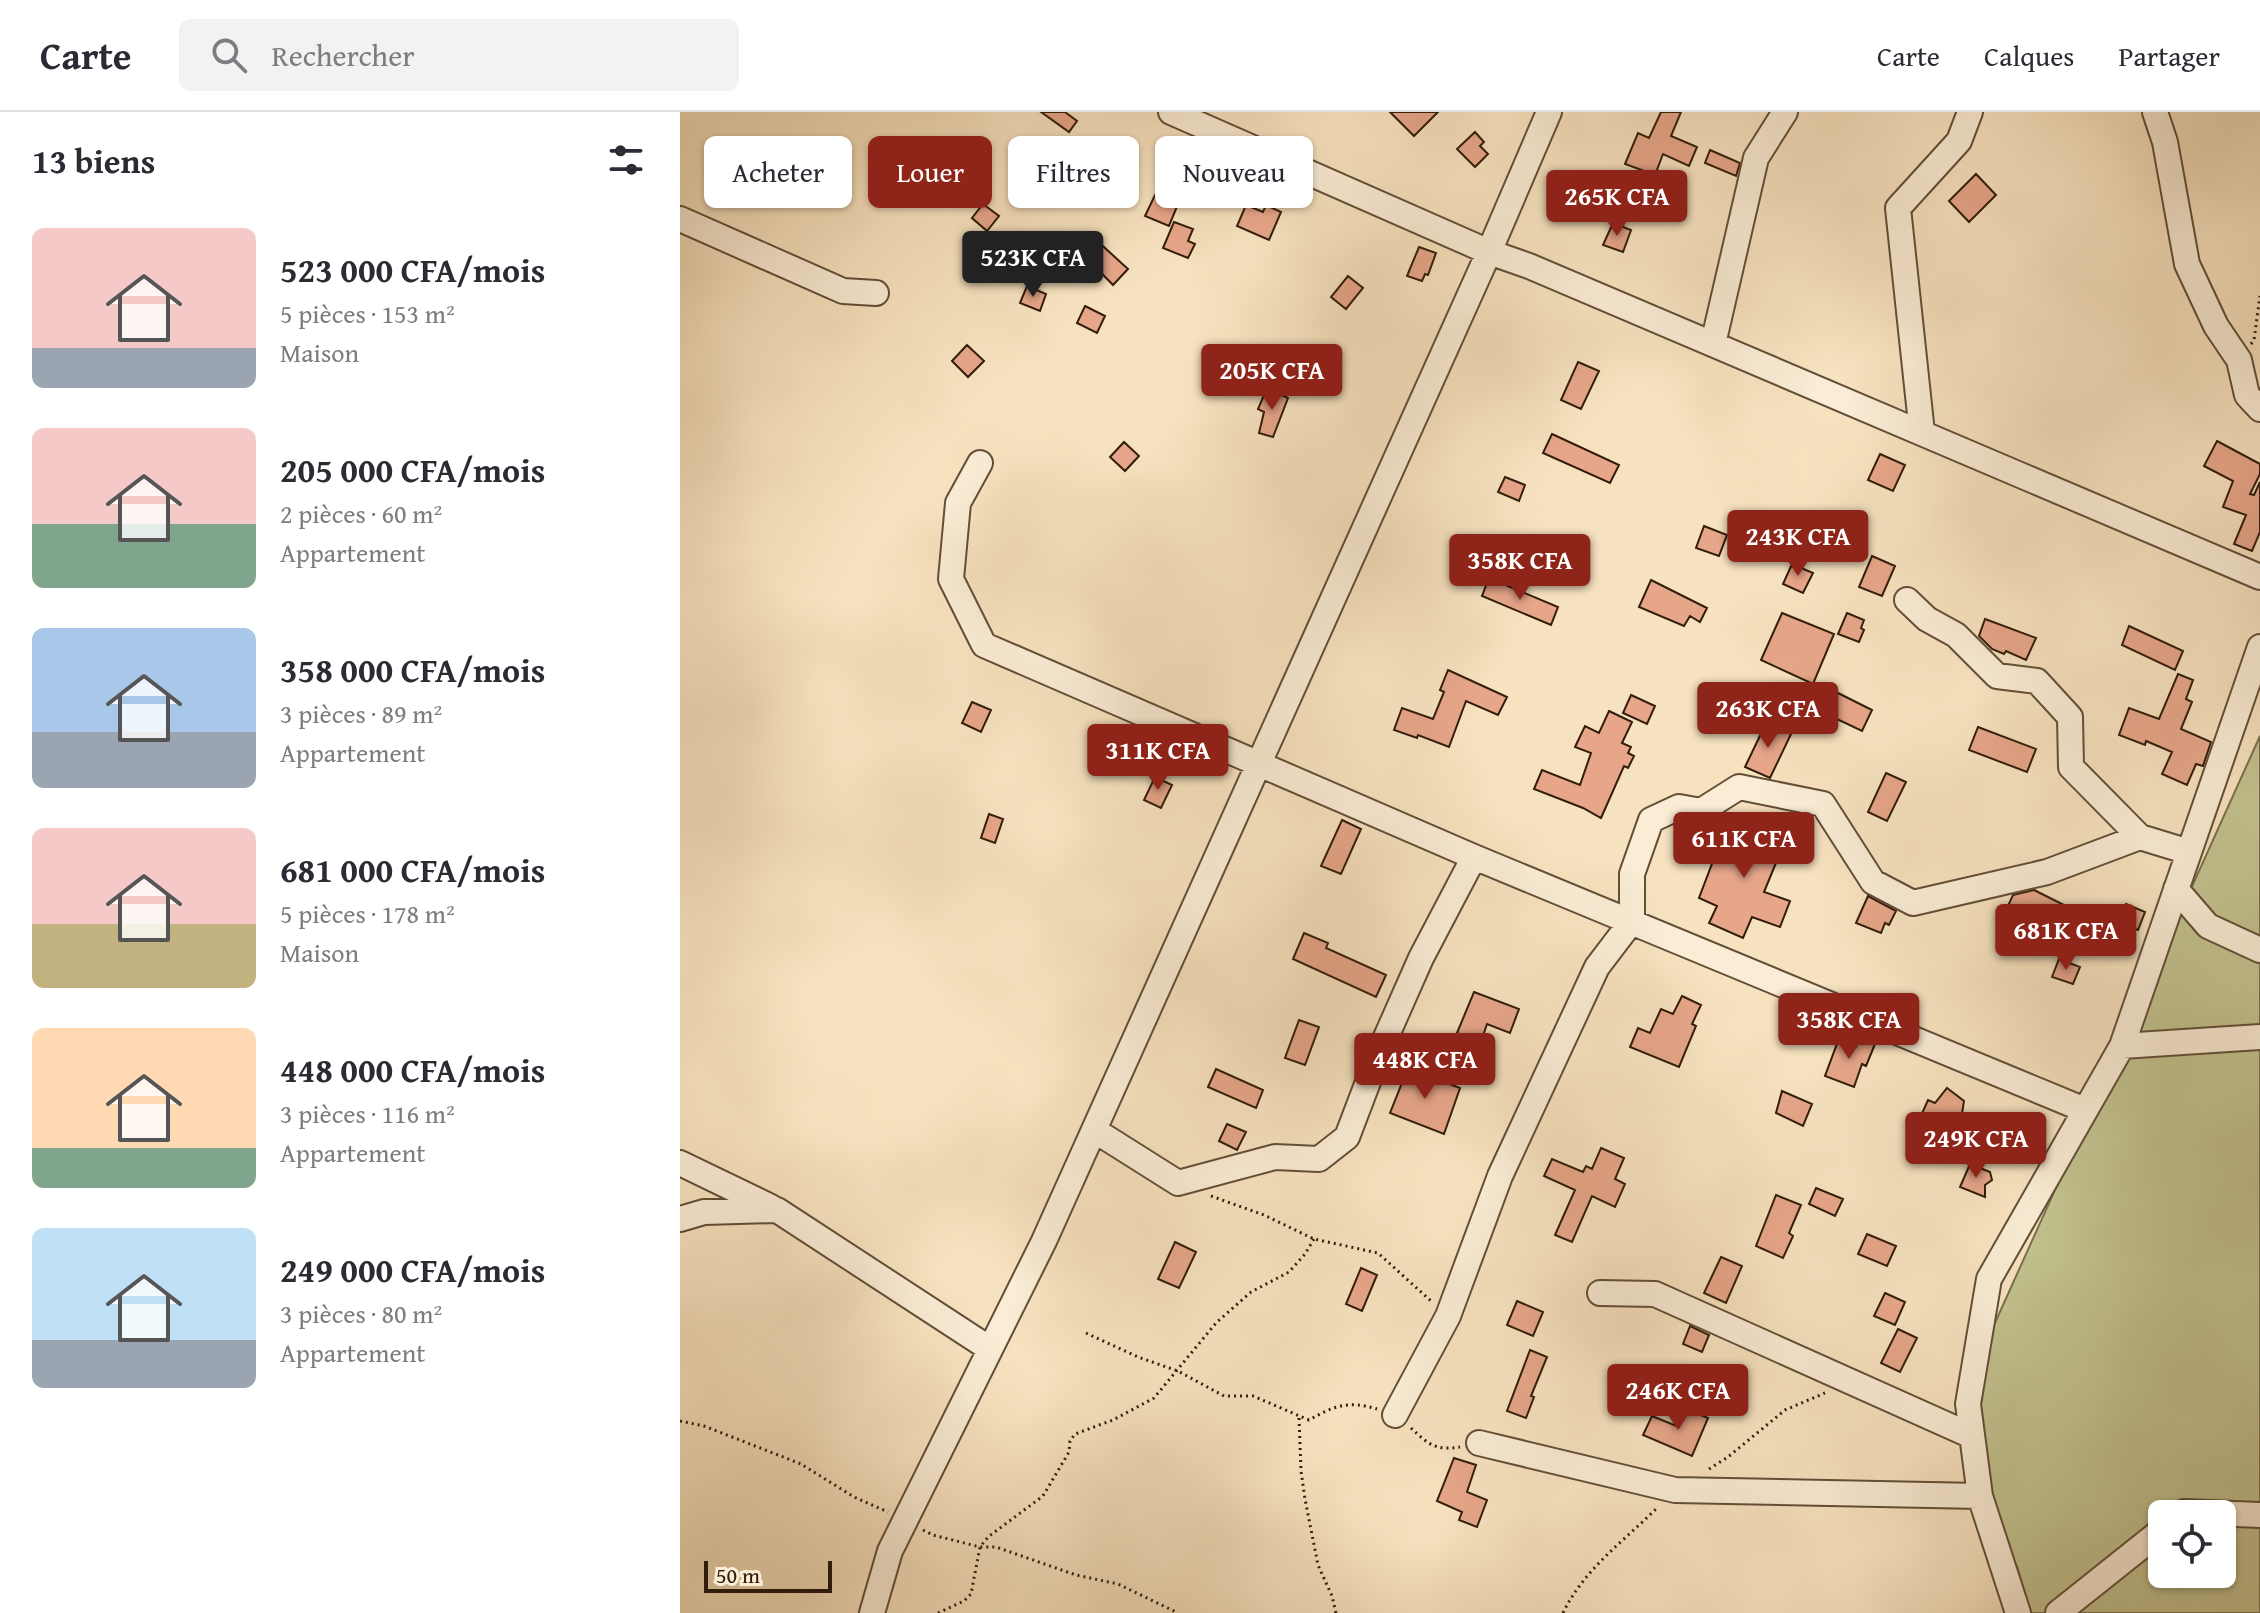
<!DOCTYPE html>
<html lang="fr">
<meta charset="utf-8">
<style>
body{margin:0;font-family:"Gentium Book Plus",serif;background:#f2f2f3;color:#2b2b33;height:100vh;display:flex;flex-direction:column;font-size:30px;white-space:nowrap}
*{box-sizing:border-box;margin:0}
p{font-size:26px;color:#7c7c81}
.icon{flex:none;width:44px;height:44px;fill:none;stroke:currentColor;stroke-width:2;stroke-linecap:round;stroke-linejoin:round}
.map{position:relative;flex:1;overflow:hidden}
.sheet{display:flex;flex-direction:column;background:#fff;width:680px}
.sheet>*{flex:none}
.banner{position:absolute;left:24px;top:24px;width:760px;height:72px;display:flex;gap:16px}
.buttons{position:absolute;left:1468px;top:1388px;display:grid;gap:16px}
.buttons a{display:grid;place-items:center;width:88px;height:88px;border-radius:12px;background:#fff;box-shadow:0 2px 6px #0004;font-size:40px}
.scale{position:absolute;left:24px;bottom:20px;width:128px;box-sizing:border-box;padding-left:8px;border:4px solid #311d0a;border-top:0;font-size:22px;line-height:28px;white-space:nowrap;color:#311d0a;-webkit-text-stroke:6px #faecd5;paint-order:stroke}
.price{position:absolute;translate:-50% -68px;padding:0 18px;border-radius:8px;background:#8f2418;color:#fff;font-size:26px;line-height:52px;filter:drop-shadow(0 2px 4px #0008)}
.price::after{content:'';position:absolute;left:50%;top:48px;width:24px;height:18px;margin-left:-12px;background:inherit;clip-path:polygon(0 0,100% 0,50% 100%)}
.price.current{background:#222;color:#fff}
ul{padding:0;list-style:none}
li{display:flex;align-items:center;gap:24px;height:200px;padding:0 32px}
li span{display:grid;place-items:center;flex:none;width:224px;height:160px;border-radius:12px;color:#555}
li>.icon{margin-inline-start:auto}
span .icon{width:96px;height:96px;fill:#fffc;stroke-width:1}
li b{font-size:34px}
h2{display:flex;justify-content:space-between;align-items:center;height:96px;padding:0 32px;font-size:34px}
.tag{padding:0 28px;border-radius:12px;background:#fff;box-shadow:0 2px 6px #0004;font-size:28px;line-height:72px}
.tag.current{background:#8f2418;color:#fff}
header{display:flex;align-items:center;gap:48px;box-sizing:border-box;height:112px;padding:0 40px;background:#fff;border-bottom:2px solid #e1e1e2}
header strong{font-size:38px}
nav{display:flex;gap:44px;margin-inline-start:auto;font-size:28px}
.search{width:560px;height:72px;background:#f2f2f3;display:flex;align-items:center;gap:20px;box-sizing:border-box;padding:0 28px;border-radius:12px;color:#7c7c81;font-size:30px}
main{display:flex;flex:1;min-height:0}
.map>svg:first-child{display:block}
</style>
<header>
<strong>Carte</strong>
<div class="search"><svg class="icon" aria-label="search" viewBox="0 0 24 24"><circle cx="10" cy="10" r="6"/><path d="M15 15l6 6"/></svg>Rechercher</div>
<nav><a>Carte</a><a>Calques</a><a>Partager</a></nav>
</header>
<main>
<section class="sheet">
<h2>13 biens<svg class="icon" aria-label="filters" viewBox="0 0 24 24"><path d="M4 7h16M4 17h16"/><circle cx="9" cy="7" r="2"/><circle cx="15" cy="17" r="2"/></svg></h2>
<ul>
<li><span style="background:linear-gradient(#f6c9c9 75%,#9aa5b1 0)"><svg class="icon" aria-label="home" viewBox="0 0 24 24"><path d="M3 11l9-7 9 7M6 9v11h12V9"/></svg></span><div><b>523 000 CFA/mois</b><p>5 pièces · 153 m²</p><p>Maison</p></div></li>
<li><span style="background:linear-gradient(#f6c9c9 60%,#7fa58c 0)"><svg class="icon" aria-label="home" viewBox="0 0 24 24"><path d="M3 11l9-7 9 7M6 9v11h12V9"/></svg></span><div><b>205 000 CFA/mois</b><p>2 pièces · 60 m²</p><p>Appartement</p></div></li>
<li><span style="background:linear-gradient(#a9c7e8 65%,#9aa5b1 0)"><svg class="icon" aria-label="home" viewBox="0 0 24 24"><path d="M3 11l9-7 9 7M6 9v11h12V9"/></svg></span><div><b>358 000 CFA/mois</b><p>3 pièces · 89 m²</p><p>Appartement</p></div></li>
<li><span style="background:linear-gradient(#f6c9c9 60%,#c2b280 0)"><svg class="icon" aria-label="home" viewBox="0 0 24 24"><path d="M3 11l9-7 9 7M6 9v11h12V9"/></svg></span><div><b>681 000 CFA/mois</b><p>5 pièces · 178 m²</p><p>Maison</p></div></li>
<li><span style="background:linear-gradient(#ffd9b3 75%,#7fa58c 0)"><svg class="icon" aria-label="home" viewBox="0 0 24 24"><path d="M3 11l9-7 9 7M6 9v11h12V9"/></svg></span><div><b>448 000 CFA/mois</b><p>3 pièces · 116 m²</p><p>Appartement</p></div></li>
<li><span style="background:linear-gradient(#bfe0f5 70%,#9aa5b1 0)"><svg class="icon" aria-label="home" viewBox="0 0 24 24"><path d="M3 11l9-7 9 7M6 9v11h12V9"/></svg></span><div><b>249 000 CFA/mois</b><p>3 pièces · 80 m²</p><p>Appartement</p></div></li>
</ul>
</section>
<div class="map">
<svg width="1580" height="1501" viewBox="0 0 1580 1501">
<rect width="100%" height="100%" fill="#f7e2bf"/>
<filter id="stains"><feTurbulence type="fractalNoise" baseFrequency=".0025" numOctaves="4"/><feColorMatrix values="0 0 0 0 .2 0 0 0 0 .09 0 0 0 0 .02 0 0 0 .5 -.17"/></filter>
<radialGradient id="worn" r=".72"><stop offset=".6" stop-color="#630" stop-opacity="0"/><stop offset="1" stop-color="#630" stop-opacity=".3"/></radialGradient>
<path fill="#c2c28f" stroke="#7a704c" stroke-width="2" fill-rule="evenodd" d="M1580,624V1501H1350L1337,1454L1324,1458L1300,1384V1220L1314,1213ZM1482,1402H1542V1462H1482Z"/>
<path fill="#e7a68a" stroke="#311d0a" stroke-width="2" d="M361,0H385L397,9L389,20Z
M710,0H758L734,24Z
M981,0H1001L991,24L1017,35L1009,54L983,42L975,63L945,52L958,21L969,26Z
M795,20L804,30L800,34L808,42L795,55L777,37Z
M1030,38L1060,51L1056,64L1025,51Z
M1296,62L1316,83L1289,110L1269,89Z
M475,83L498,92L489,114L465,104Z
M303,92L319,104L307,119L292,106Z
M566,93L583,100L586,93L601,100L589,128L557,114Z
M494,110L513,117L508,129L515,132L508,146L483,136Z
M933,111L951,118L943,140L923,133Z
M403,122L411,129L414,126L448,157L433,173L393,132Z
M739,135L756,141L748,163L745,162L742,169L727,164Z
M668,164L683,176L666,197L651,185Z
M347,174L366,182L360,199L340,191Z
M405,194L425,204L417,221L397,211Z
M287,233L304,249L288,265L272,249Z
M898,250L919,259L901,297L881,288Z
M587,276L608,286L593,325L579,321L584,300L578,297Z
M872,322L939,353L930,371L863,341Z
M1537,329L1580,352V362L1570,382L1574,383L1580,370V420L1572,439L1554,432L1566,403L1543,395L1553,369L1524,354Z
M444,330L459,344L445,359L430,345Z
M1200,342L1225,353L1213,379L1188,368Z
M825,365L845,373L839,389L818,380Z
M1024,414L1047,423L1039,444L1016,436Z
M1192,444L1215,454L1202,484L1179,475Z
M1112,452L1133,461L1123,481L1103,472Z
M809,466L878,495L871,513L802,484Z
M971,468L1027,496L1020,510L1010,504L1004,514L959,495Z
M1102,501L1154,522L1133,572L1081,548Z
M1167,501L1184,508L1181,516L1184,518L1179,530L1158,522Z
M1305,507L1356,526L1346,548L1326,539L1324,542L1312,537L1299,524Z
M1449,514L1503,539L1495,558L1442,533Z
M768,558L827,585L818,603L786,589L769,635L738,623L737,626L714,618L722,596L753,607L764,580L760,578Z
M1498,562L1513,568L1506,587L1512,590L1501,617L1531,630L1523,654L1516,652L1507,673L1482,662L1492,640L1466,629L1465,633L1439,623L1449,596L1479,607Z
M1152,578L1192,598L1182,619L1142,600Z
M951,583L975,594L967,612L943,601Z
M292,590L311,598L301,620L282,611Z
M929,599L952,610L942,631L951,635L948,641L954,644L948,656L944,654L921,706L903,696L854,677L862,658L900,673L911,641L895,635L905,614L919,621Z
M1087,609L1112,620L1090,666L1065,655Z
M1298,615L1356,637L1347,660L1289,638Z
M1206,661L1226,670L1207,709L1188,700Z
M475,665L492,673L481,696L464,688Z
M309,702L323,707L315,731L301,726Z
M1049,707L1105,729L1084,780L1110,789L1100,815L1072,805L1063,826L1029,811L1037,794L1019,786Z
M662,708L681,717L661,762L641,754Z
M1354,778L1394,798L1376,838L1326,820L1329,815L1320,811L1333,783Z
M1188,784L1216,799L1209,813L1205,811L1201,821L1176,811Z
M1446,792L1465,800L1458,818L1439,811Z
M624,821L648,831L646,836L706,863L696,885L613,847Z
M1379,847L1400,855L1393,872L1372,865Z
M794,880L839,897L830,921L807,912L801,930L777,921Z
M1002,884L1021,893L1012,912L1016,914L999,955L950,935L958,916L970,921L981,897L993,902Z
M619,908L639,915L625,953L605,946Z
M1180,926L1195,932L1186,954L1182,952L1174,975L1145,964L1158,929L1176,935Z
M728,956L780,976L764,1022L710,1001Z
M536,957L583,978L576,996L528,975Z
M1267,976L1284,989L1282,1002L1303,1011L1295,1029L1240,1006L1248,988L1255,991Z
M1102,979L1132,992L1123,1014L1096,1001Z
M547,1012L566,1020L557,1038L539,1029Z
M921,1036L944,1046L935,1067L945,1072L935,1095L912,1084L892,1130L875,1123L895,1078L864,1064L872,1047L903,1060L906,1054L912,1057Z
M1290,1052L1310,1060L1312,1068L1305,1073V1085L1280,1075Z
M1136,1076L1163,1087L1155,1104L1129,1092Z
M1096,1083L1121,1093L1109,1121L1113,1124L1103,1146L1076,1134Z
M1187,1122L1216,1134L1207,1154L1178,1142Z
M495,1130L516,1140L499,1176L478,1167Z
M1041,1145L1062,1154L1046,1191L1024,1181Z
M681,1156L697,1163L682,1199L666,1192Z
M1205,1181L1225,1190L1215,1213L1194,1204Z
M837,1189L863,1200L853,1224L827,1213Z
M1010,1214L1029,1223L1022,1240L1003,1232Z
M1218,1217L1237,1226L1220,1260L1201,1251Z
M850,1238L867,1245L851,1284L854,1285L846,1306L827,1299Z
M1007,1297L1028,1306L1012,1344L963,1323L972,1304L999,1315Z
M774,1346L796,1353L787,1380L807,1388L797,1415L779,1408L782,1400L757,1389Z"/>
<g fill="none" stroke-linecap="round" stroke-linejoin="round">
<g stroke="#624e37" stroke-width="28">
<path id="minor" d="M491,0L809,140L849,154L1580,465
M1475,0L1485,30L1507,152L1536,214L1559,248L1567,283L1580,297
M0,107L163,179L196,181
M1033,232L1076,46L1105,0
M1242,321L1218,96L1279,29L1290,0
M300,351L278,391L271,467L304,533L794,745L1405,998
M1227,488L1247,507L1276,523L1317,564L1357,569L1390,605L1391,655L1460,725
M1496,777L1528,814L1580,838
M1442,934L1580,925
M414,1018L498,1071L595,1045L639,1047L667,1025L699,941L741,846L794,745
M0,1051L91,1095
M0,1107L24,1100L97,1098L310,1237
M920,1181L975,1182L1292,1324
M715,1303L768,1204L820,1064L917,855L952,809V762L971,708L999,695L1021,699L1059,675L1143,692L1193,770L1233,791L1367,760L1460,725L1509,740
M799,1331L995,1378L1300,1384
M1502,1402L1504,1400L1580,1403
M192,1501L210,1439L364,1129L809,140L869,0
M1338,1501L1300,1384L1288,1292L1309,1167L1442,934L1580,535
M1378,1501L1482,1418"/>
</g>
<path stroke="#311d0a" stroke-width="3" stroke-dasharray="2 4" stroke-linecap="butt" d="M1571,232L1574,228L1580,184
M531,1084L584,1103L634,1127L698,1141L751,1189
M406,1221L458,1245L498,1259L544,1284H573L629,1308C654,1294 668,1288 697,1297
M619,1306L621,1359L625,1387L638,1453L652,1484L656,1501
M0,1309L24,1314L121,1352L174,1385L208,1400
M731,1316C748,1332 755,1339 780,1335
M1029,1357L1048,1345L1105,1298L1145,1281
M243,1418L253,1423L300,1435H316L396,1463L438,1472L498,1501
M258,1501L284,1489L291,1482L300,1435L308,1425L363,1384L389,1340L390,1329L395,1322L433,1308L474,1286L536,1211L571,1180L609,1160L625,1142L634,1127
M883,1501C904,1457 944,1429 978,1395"/>
<use href="#minor" stroke="#faecd5" stroke-width="24"/>
</g>
<rect width="100%" height="100%" filter="url(#stains)"/>
<rect width="100%" height="100%" fill="url(#worn)"/>
</svg>
<div class="buttons">
<a><svg class="icon" aria-label="locate" viewBox="0 0 24 24"><circle cx="12" cy="12" r="6"/><path d="M12 2v4M12 18v4M2 12h4M18 12h4"/></svg></a>
</div>
<div class="scale">50 m</div>
<b class="price" style="left:937px;top:126px">265K CFA</b>
<b class="price current" style="left:353px;top:187px">523K CFA</b>
<b class="price" style="left:592px;top:300px">205K CFA</b>
<b class="price" style="left:1118px;top:466px">243K CFA</b>
<b class="price" style="left:840px;top:490px">358K CFA</b>
<b class="price" style="left:1088px;top:638px">263K CFA</b>
<b class="price" style="left:478px;top:680px">311K CFA</b>
<b class="price" style="left:1064px;top:768px">611K CFA</b>
<b class="price" style="left:1386px;top:860px">681K CFA</b>
<b class="price" style="left:1169px;top:949px">358K CFA</b>
<b class="price" style="left:745px;top:989px">448K CFA</b>
<b class="price" style="left:1296px;top:1068px">249K CFA</b>
<b class="price" style="left:998px;top:1320px">246K CFA</b>
<div class="banner">
<a class="tag">Acheter</a>
<a class="tag current">Louer</a>
<a class="tag">Filtres</a>
<a class="tag">Nouveau</a>
</div>
</div>
</main>
